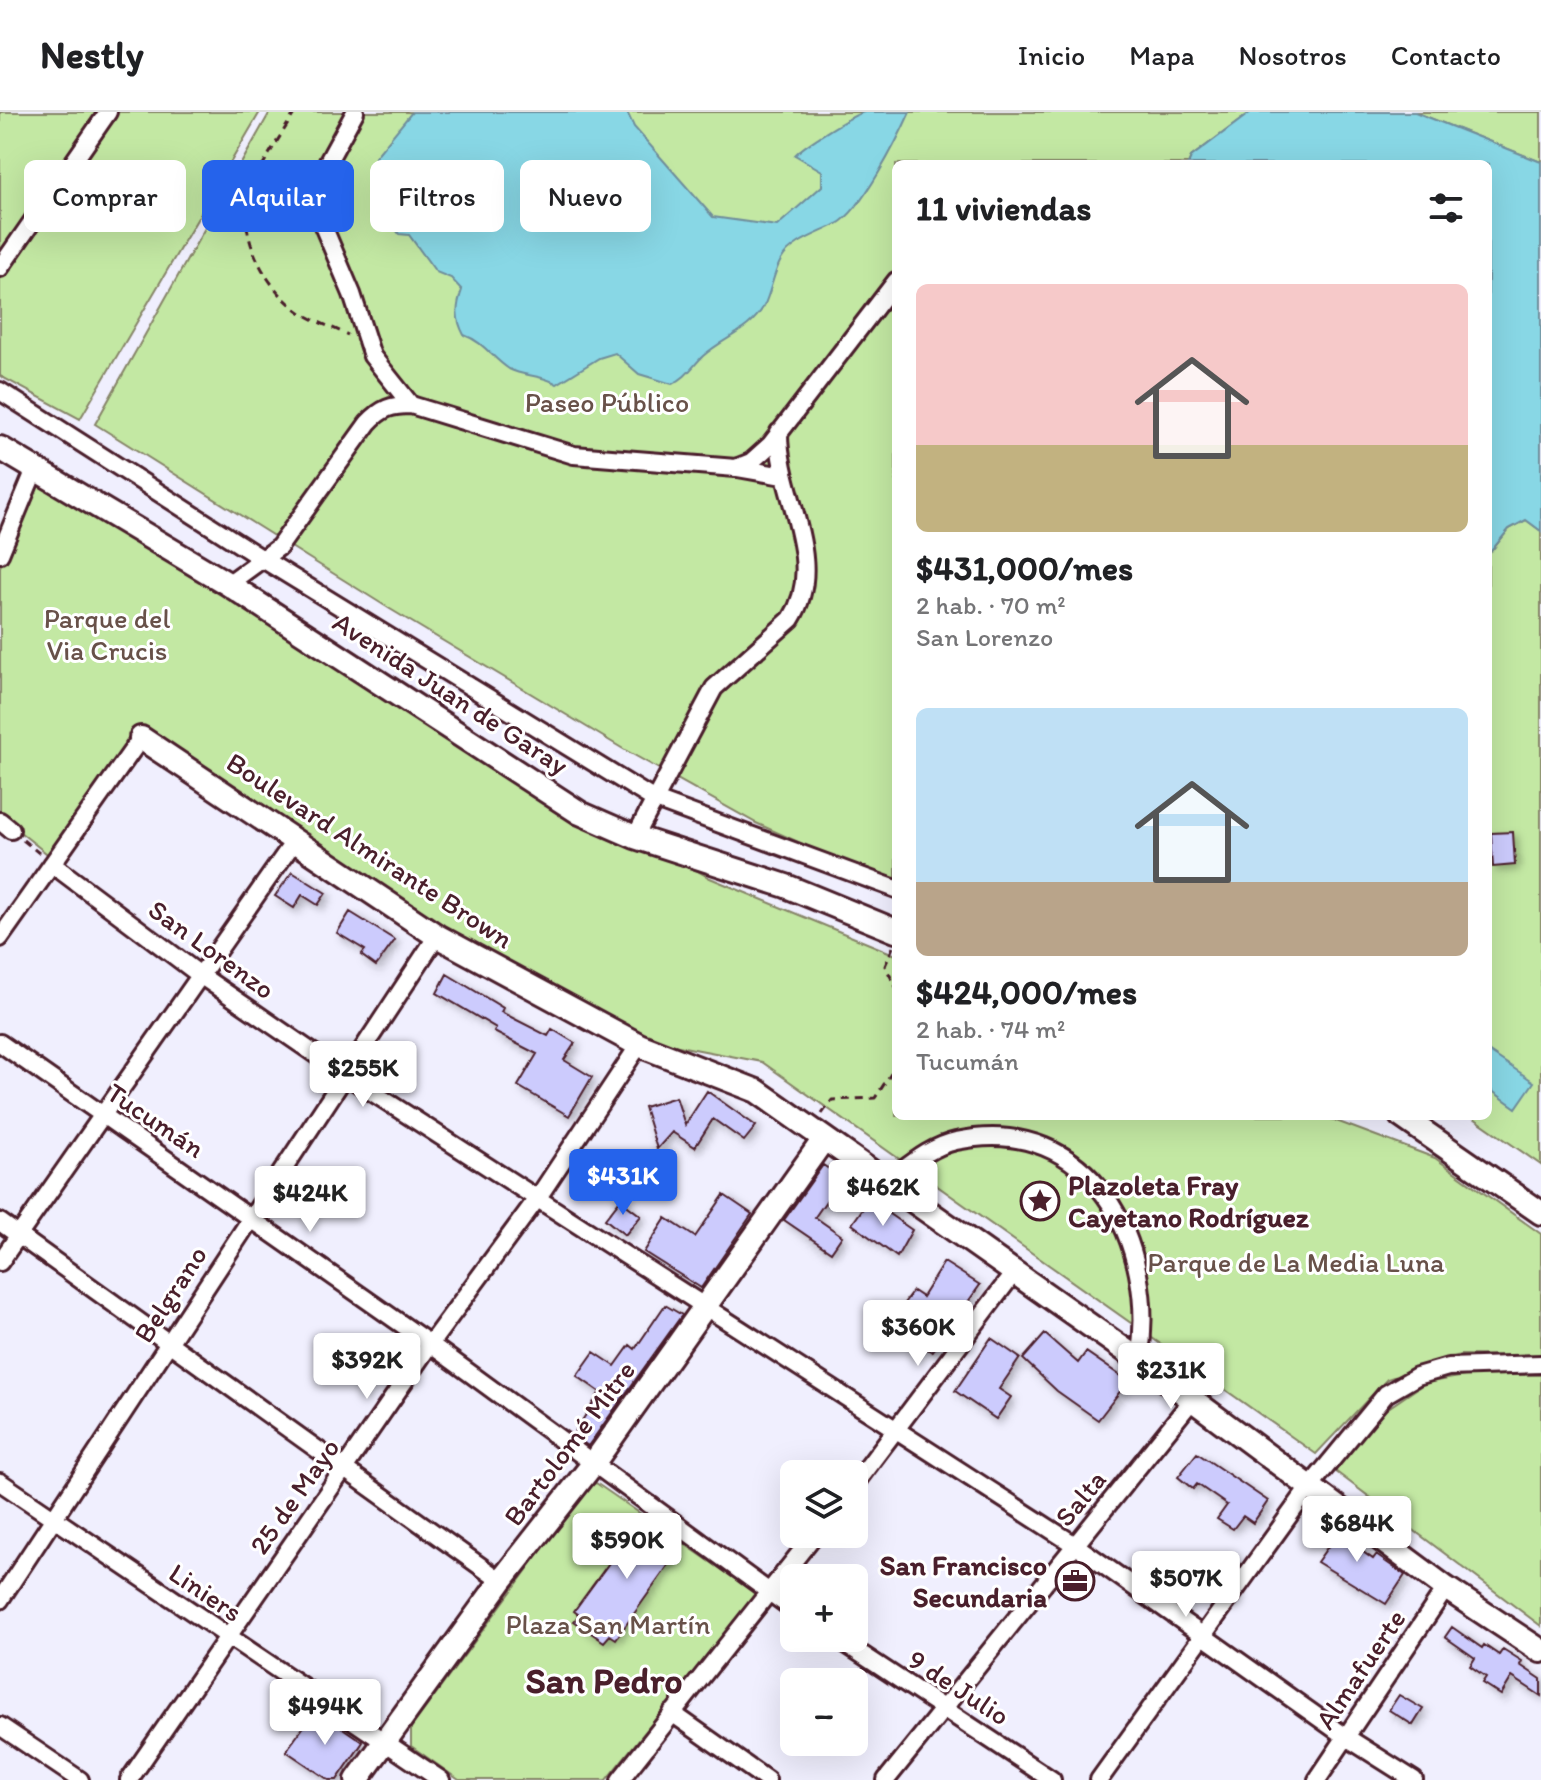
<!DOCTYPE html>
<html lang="es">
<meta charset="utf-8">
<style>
body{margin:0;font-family:Itim,sans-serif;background:#f2f2f2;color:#202124;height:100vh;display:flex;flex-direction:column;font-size:30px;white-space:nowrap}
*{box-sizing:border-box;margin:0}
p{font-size:26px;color:#757577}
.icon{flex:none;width:44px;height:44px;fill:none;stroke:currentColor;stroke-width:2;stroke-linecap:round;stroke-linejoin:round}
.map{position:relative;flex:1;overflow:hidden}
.drawer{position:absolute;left:892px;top:48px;width:600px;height:960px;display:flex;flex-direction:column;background:#fff;border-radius:12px;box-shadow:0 8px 32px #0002}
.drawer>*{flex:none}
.top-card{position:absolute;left:24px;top:48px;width:748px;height:72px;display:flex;gap:16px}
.controls{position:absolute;left:780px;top:1348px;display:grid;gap:16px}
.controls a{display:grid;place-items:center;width:88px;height:88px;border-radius:12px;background:#fff;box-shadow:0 8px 32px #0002;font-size:40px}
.price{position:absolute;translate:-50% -68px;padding:0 18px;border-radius:8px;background:#fff;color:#222;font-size:26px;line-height:52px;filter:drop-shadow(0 2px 4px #0008)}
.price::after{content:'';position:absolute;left:50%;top:48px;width:24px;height:18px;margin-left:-12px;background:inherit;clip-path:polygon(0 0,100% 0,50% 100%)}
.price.selected{background:#2563eb;color:#fff}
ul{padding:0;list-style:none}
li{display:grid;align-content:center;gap:16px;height:424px;padding:0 24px}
li span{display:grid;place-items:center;height:248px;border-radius:12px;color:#555}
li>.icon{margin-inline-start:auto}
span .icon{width:144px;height:144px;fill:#fffc;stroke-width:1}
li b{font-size:34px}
h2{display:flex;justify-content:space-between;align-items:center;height:96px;padding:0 24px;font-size:34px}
.pill{padding:0 28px;border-radius:12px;background:#fff;box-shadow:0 8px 32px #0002;font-size:28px;line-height:72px}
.pill.selected{background:#2563eb;color:#fff}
header{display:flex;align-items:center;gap:48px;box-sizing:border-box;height:112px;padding:0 40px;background:#fff;border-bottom:2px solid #e0e0e0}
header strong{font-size:38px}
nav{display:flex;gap:44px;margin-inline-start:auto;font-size:28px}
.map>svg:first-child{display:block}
</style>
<header>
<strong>Nestly</strong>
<nav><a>Inicio</a><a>Mapa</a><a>Nosotros</a><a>Contacto</a></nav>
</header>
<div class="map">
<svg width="1541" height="1668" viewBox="0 0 1541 1668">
<defs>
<filter id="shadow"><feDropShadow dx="4" dy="4" stdDeviation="4" flood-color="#0004"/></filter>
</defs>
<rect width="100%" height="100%" fill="#f0effe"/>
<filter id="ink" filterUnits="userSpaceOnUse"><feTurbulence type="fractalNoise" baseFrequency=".0125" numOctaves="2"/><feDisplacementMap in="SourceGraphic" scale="16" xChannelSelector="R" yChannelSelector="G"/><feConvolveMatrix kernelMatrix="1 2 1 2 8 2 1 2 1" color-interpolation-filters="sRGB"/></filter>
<g filter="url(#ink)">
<path fill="#c3e8a3" stroke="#868467" stroke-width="2" d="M0,0H260L80,307L0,264Z
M270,0H1251L1191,45L1188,52H896V774L756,711L625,638L390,497L95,312Z
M1415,0H1541V50Z
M38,359L537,667L710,766L896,843V1004H1323L1435,1046L1541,1122V1244L1460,1243L1387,1267L1316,1342L762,950L642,927L441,819L141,621L51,745L0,704V455Z
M1526,408L1541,419V1053L1471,1004H1488V443L1509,417Z
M1476,1262L1541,1263V1514L1335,1359L1378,1303L1425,1271Z
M596,1371L757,1482L606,1668H459L411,1634V1616L587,1376Z"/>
<path fill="#88d7e5" stroke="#6f8d9b" stroke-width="2" d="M412,0H627L634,15L713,105L777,114L822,74V59L795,43C803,34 853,2 865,0C879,0 896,0 910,0C898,27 862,99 837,112C819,122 792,129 781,148C773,162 771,180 764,194C749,220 724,225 703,244C692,255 686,266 672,272L639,262L615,241L599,246L557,272C542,262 524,265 509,257C492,246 484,230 464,223C455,206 456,195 462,178L451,166L436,160L409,123L399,122L380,93L375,45Z
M1251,0H1415L1541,50V419L1526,408L1509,417L1488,443V52H1188L1191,45Z
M1488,939L1534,970L1516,996L1488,976Z"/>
<path fill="#cccbfd" stroke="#4a1f2b" stroke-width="2" filter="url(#shadow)" d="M1513,720L1515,753L1493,755L1491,721Z
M292,760L326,781L318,793L302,783L294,796L275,784Z
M350,800L395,828L376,854L361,843L365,838L337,821Z
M447,862L503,896L501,900L548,924L552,917L575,931L564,948L592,965L569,1004L518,974L537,942L494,920L496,916L437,881Z
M707,979L756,1014L744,1029L713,1007L695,1035L672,1020L657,1037L644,995L676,985L685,1013Z
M823,1053L842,1066L815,1105L842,1124L831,1140L784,1108Z
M724,1083L752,1102L701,1176L644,1140L666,1106L695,1125Z
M620,1088L641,1104L625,1123L605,1107Z
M869,1088L912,1118L897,1145L852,1112Z
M944,1150L980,1173L932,1240L890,1210L913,1179L922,1185Z
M665,1193L682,1203L588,1334L573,1323L600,1280L577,1264L594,1240L615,1254L630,1233L635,1237Z
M1045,1222L1078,1251L1086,1240L1128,1269L1098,1308L1057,1279L1023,1247Z
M991,1226L1020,1246L999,1277L1011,1285L996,1307L955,1279Z
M1197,1341L1268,1389L1253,1411L1243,1404L1233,1417L1217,1407L1227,1393L1197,1372L1193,1377L1178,1365Z
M1315,1406L1373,1447L1376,1443L1405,1463L1386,1492L1317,1450L1329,1433L1307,1418Z
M656,1410L676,1425L675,1444L616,1527L610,1523L604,1530L574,1509L579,1503L574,1499L633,1418L641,1412Z
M1452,1515L1482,1536L1484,1533L1499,1543L1503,1537L1522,1549L1520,1553L1541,1567V1584L1512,1565L1501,1583L1482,1571L1486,1565L1470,1554L1475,1546L1445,1525Z
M1399,1583L1423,1597L1413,1613L1389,1598Z
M316,1598L363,1630L337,1668H329L286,1639Z"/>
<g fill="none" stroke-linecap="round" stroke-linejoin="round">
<g stroke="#4a1f2b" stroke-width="22">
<path id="street" d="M355,0L319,66L315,84L318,102L352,182L372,244L411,293
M0,156L108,0
M0,279L261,446L653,687L896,777
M738,356L783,364
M0,442L35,357
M228,472L279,435L368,311C382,296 391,293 411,293L574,343L736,356L751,350L770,333L896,169
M0,709L11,718
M635,725L714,576L791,507C828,449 778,382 779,320
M52,752L200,863L344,962L1075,1433L1346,1625L1414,1668
M0,826L141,626
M0,931L430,1232L794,1498
M888,1069C909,1054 929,1035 956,1029C1091,1000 1159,1133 1139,1248
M0,1110L501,1469
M0,1150L295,728
M0,1370L441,1668
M854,1373L1013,1162
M0,1488L437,824
M837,1526L1052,1668
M672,1601L767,1668
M0,1614L80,1668
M129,1668L430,1232L539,1084L639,933
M620,1668L815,1422
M886,1668L1193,1287
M1099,1668L1311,1373L1386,1282L1417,1264L1448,1255L1541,1252
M1317,1668L1446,1476"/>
</g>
<g stroke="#4a1f2b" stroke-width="28">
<path id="secondary" d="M0,336L228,472L580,701L635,725L786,774L896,819
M141,626L437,824L639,933L757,979L1139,1248L1446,1476L1541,1539
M1401,1004L1541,1101
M357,1668L501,1469L593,1352L824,1027"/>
</g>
<path stroke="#4a1f2b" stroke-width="3" stroke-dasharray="8 6" stroke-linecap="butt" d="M295,0C281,24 263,49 252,75C233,116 264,175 299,199C313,209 332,215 348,223
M23,728L39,741
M893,835L885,854L896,875
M822,1002L832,988L875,986L896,954"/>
<use href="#street" stroke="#fff" stroke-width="16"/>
<use href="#secondary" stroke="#fff" stroke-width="22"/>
</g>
</g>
<defs>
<g id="sight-ring" transform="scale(2)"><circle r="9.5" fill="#fff" stroke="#4a1f2b" stroke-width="1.5"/><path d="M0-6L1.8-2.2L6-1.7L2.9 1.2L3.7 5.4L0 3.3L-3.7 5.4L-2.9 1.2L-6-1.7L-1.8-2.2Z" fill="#4a1f2b"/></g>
<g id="office-ring" transform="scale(2)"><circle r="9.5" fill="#fff" stroke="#4a1f2b" stroke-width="1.5"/><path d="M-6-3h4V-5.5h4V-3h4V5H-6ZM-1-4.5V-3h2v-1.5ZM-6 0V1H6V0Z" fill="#4a1f2b"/></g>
</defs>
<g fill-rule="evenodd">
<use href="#sight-ring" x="1040" y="1089"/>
<use href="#office-ring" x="1075" y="1469"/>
</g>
<g text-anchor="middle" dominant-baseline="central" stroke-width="6" stroke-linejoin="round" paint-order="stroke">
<g font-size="28" fill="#685149" stroke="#fff">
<text x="607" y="290">Paseo Público</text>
<text x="107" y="506">Parque del<tspan x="107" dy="32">Via Crucis</tspan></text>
<text x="1296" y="1150">Parque de La Media Luna</text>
<text x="608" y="1512">Plaza San Martín</text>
</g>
<g font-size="28" fill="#4a1f2b" stroke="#fff">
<text transform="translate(451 581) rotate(33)">Avenida Juan de Garay</text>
<text transform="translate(370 738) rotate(33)">Boulevard Almirante Brown</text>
<text transform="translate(212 837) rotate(36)">San Lorenzo</text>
<text transform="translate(156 1008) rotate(34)">Tucumán</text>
<text transform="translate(170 1182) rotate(-57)">Belgrano</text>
<text transform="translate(569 1331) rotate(-53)">Bartolomé Mitre</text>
<text transform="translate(294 1384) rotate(-55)">25 de Mayo</text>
<text transform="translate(1080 1386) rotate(-51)">Salta</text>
<text transform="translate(206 1480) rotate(34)">Liniers</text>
<text transform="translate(1360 1557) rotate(-56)">Almafuerte</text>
<text transform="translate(959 1575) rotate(33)">9 de Julio</text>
</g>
<g font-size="28" font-weight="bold" fill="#4a1f2b" stroke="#fff" text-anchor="start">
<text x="1068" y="1073">Plazoleta Fray<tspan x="1068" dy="32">Cayetano Rodríguez</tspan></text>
<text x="1047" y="1453" text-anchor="end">San Francisco<tspan x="1047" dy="32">Secundaria</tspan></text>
</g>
<g font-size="36" font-weight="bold" fill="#4a1f2b" stroke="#fff">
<text x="604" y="1568">San Pedro</text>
</g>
</g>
</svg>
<div class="controls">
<a><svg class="icon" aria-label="layers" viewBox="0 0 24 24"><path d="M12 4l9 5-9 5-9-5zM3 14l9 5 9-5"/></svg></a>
<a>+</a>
<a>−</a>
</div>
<b class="price" style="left:363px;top:997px">$255K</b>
<b class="price selected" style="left:623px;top:1105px">$431K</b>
<b class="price" style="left:883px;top:1116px">$462K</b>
<b class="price" style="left:310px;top:1122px">$424K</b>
<b class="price" style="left:918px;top:1256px">$360K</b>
<b class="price" style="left:367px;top:1289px">$392K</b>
<b class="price" style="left:1171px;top:1299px">$231K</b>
<b class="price" style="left:1357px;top:1452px">$684K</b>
<b class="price" style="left:627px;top:1469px">$590K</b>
<b class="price" style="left:1186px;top:1507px">$507K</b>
<b class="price" style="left:325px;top:1635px">$494K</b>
<div class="top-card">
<a class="pill">Comprar</a>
<a class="pill selected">Alquilar</a>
<a class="pill">Filtros</a>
<a class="pill">Nuevo</a>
</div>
<section class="drawer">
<h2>11 viviendas<svg class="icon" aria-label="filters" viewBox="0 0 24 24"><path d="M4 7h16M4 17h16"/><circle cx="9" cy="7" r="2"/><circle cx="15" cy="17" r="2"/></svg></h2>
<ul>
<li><span style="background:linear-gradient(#f6c9c9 65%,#c2b280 0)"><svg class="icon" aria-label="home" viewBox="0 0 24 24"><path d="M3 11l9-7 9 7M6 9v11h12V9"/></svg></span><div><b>$431,000/mes</b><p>2 hab. · 70 m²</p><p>San Lorenzo</p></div></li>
<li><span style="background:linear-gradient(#bfe0f5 70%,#b9a48a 0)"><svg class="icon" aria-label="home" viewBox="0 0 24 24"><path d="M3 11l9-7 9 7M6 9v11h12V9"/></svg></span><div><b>$424,000/mes</b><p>2 hab. · 74 m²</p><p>Tucumán</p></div></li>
</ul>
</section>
</div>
